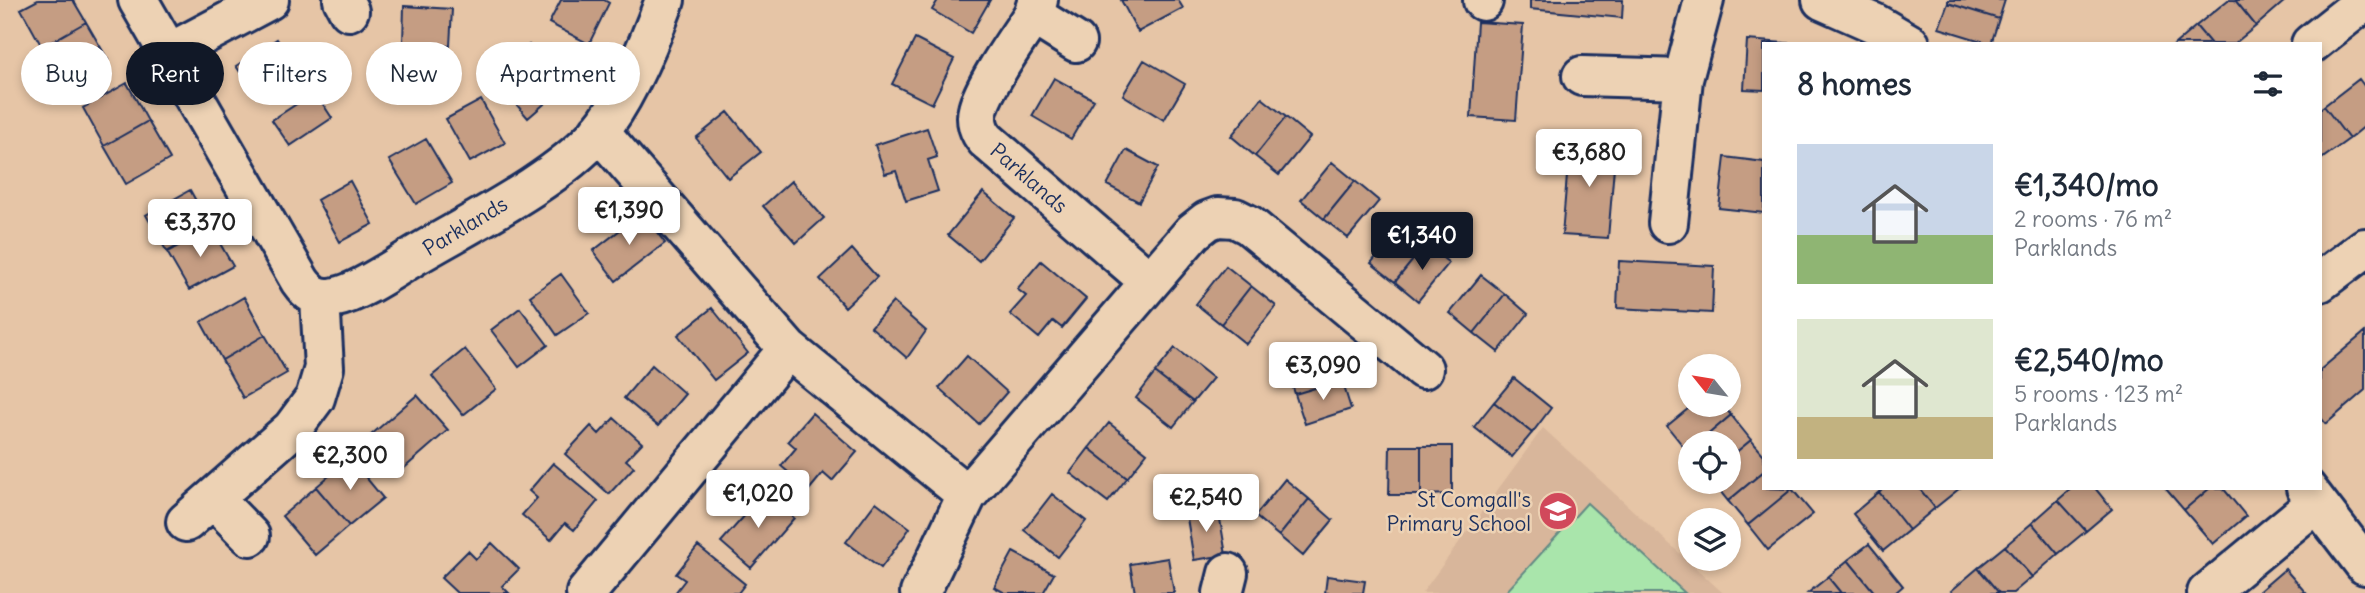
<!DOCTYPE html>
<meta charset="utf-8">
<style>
body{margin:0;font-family:Delius,sans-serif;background:#f2f2f3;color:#1f2937;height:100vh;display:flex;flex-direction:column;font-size:26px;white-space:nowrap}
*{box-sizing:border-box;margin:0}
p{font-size:23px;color:#747a83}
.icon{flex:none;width:38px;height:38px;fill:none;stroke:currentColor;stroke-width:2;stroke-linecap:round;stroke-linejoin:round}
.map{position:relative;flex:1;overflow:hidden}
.details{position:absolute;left:1762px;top:42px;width:560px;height:448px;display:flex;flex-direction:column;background:#fff;border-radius:0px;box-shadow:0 4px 10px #0003}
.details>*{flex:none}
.hud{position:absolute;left:21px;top:42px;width:665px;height:63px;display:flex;gap:14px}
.needle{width:46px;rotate:300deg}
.buttons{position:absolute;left:1678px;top:354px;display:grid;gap:14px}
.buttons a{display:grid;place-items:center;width:63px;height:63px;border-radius:50%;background:#fff;box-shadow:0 4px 10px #0003;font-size:35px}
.price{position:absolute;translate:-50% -60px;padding:0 16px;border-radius:7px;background:#fff;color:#222;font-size:23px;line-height:46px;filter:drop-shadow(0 2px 4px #0008)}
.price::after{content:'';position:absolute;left:50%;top:42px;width:21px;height:16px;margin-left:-10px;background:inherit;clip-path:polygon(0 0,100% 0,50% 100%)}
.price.selected{background:#111827;color:#fff}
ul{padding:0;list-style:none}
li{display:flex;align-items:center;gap:21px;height:175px;padding:0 35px}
li span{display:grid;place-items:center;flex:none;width:196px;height:140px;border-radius:0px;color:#555}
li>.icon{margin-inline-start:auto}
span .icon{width:84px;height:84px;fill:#fffc;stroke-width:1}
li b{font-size:30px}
h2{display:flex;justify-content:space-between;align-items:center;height:84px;padding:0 35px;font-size:30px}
.chip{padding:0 24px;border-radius:32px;background:#fff;box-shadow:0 4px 10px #0003;font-size:24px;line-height:63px}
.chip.selected{background:#111827;color:#fff}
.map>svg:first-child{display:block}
</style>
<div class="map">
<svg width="2365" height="593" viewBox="0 0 2365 593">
<rect width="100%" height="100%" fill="#e6c5a6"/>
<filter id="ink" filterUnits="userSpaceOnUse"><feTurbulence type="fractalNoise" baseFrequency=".0143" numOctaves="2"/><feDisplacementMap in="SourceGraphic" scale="14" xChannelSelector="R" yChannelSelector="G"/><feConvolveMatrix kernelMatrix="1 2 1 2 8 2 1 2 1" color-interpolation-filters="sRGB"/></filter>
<g filter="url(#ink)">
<path fill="#d8b69b" d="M1543,428L1723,593H1422Z"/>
<path fill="#a9e5ab" stroke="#628a84" stroke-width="2" d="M1587,503L1685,593H1505Z"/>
<path fill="#c59d83" stroke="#1b2f5e" stroke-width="2" d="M38,0H73L86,22L42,47L21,9Z
M561,0H604L609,3L589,44L549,23Z
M938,0H990L971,33L932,10Z
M1121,0H1178L1183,8L1138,32Z
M1530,0H1623L1622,18L1530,9Z
M1948,0H2005L1999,19L1948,3Z
M2228,0H2235L2256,26L2234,44H2211L2196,26Z
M2235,0H2286L2256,26Z
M1948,3L1999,19L1991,44L1939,28Z
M404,6L452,9L450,46L403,43Z
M86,22L108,60L64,85L42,47Z
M1477,22L1523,25L1516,120L1471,117Z
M2196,26L2211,44H2175Z
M277,39L297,69L257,97L236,66Z
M915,39L954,59L932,104L892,84Z
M1747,40L1798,44H1764V90L1744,89Z
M529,45L565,86L528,118L493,77Z
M1144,60L1185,84L1164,120L1123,95Z
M1054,78L1094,100L1071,139L1032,116Z
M2359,79L2365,87V126L2349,139L2324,106Z
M127,83L148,121L104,146L83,108Z
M315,92L332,118L290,146L272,120Z
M1262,98L1286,117L1255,156L1231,136Z
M481,100L505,143L470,162L446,119Z
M2324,106L2349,139L2320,160V109Z
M728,112L761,152L728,178L696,138Z
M1286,117L1310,137L1279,175L1255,156Z
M148,121L170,159L126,184L104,146Z
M927,128L937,157L928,160L938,191L906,201L896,171L885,174L875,145Z
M426,139L452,183L416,204L389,160Z
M1570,140L1616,144L1608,238L1562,235Z
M1126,150L1158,167L1139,202L1107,185Z
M1725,157L1764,162V213L1719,208Z
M1332,162L1355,181L1324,219L1301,200Z
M350,181L373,224L340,242L317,200Z
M791,181L824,218L796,243L763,206Z
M1355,181L1379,201L1348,238L1324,219Z
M190,190L211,228L167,252L146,215Z
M983,192L1014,218L979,261L948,235Z
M642,213L665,243L616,281L593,251Z
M1402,225L1426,244L1395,282L1371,263Z
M211,228L233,266L189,290L167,252Z
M1426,244L1449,263L1418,301L1395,282Z
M852,249L877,277L845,307L820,279Z
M1041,261L1086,299L1062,328L1053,321L1039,338L1010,314L1026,296L1017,289Z
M1619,261L1714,266L1712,313L1617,308Z
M1226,266L1251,286L1221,324L1196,304Z
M561,274L589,313L557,335L530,296Z
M1481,275L1505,294L1474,333L1450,313Z
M1251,286L1276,306L1246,344L1221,324Z
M1505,294L1528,314L1498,352L1474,333Z
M244,297L265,335L222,360L201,322Z
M893,302L926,331L907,358L871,327Z
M520,308L548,345L519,367L491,330Z
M712,308L748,353L714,380L678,335Z
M2365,332V390L2326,424L2320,417V370Z
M265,335L287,373L243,398L222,360Z
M1175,348L1213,378L1193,402L1155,373Z
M465,349L496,389L463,415L432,376Z
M1332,349L1342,380L1295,394L1286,364Z
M967,356L1007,392L979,424L939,388Z
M652,365L685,394L658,426L624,398Z
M1155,373L1193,402L1173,427L1136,398Z
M1514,378L1551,408L1532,433L1494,402Z
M1342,380L1351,409L1305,424L1295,394Z
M417,395L448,430L402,470L371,435Z
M1494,402L1532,433L1512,457L1474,427Z
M1694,404H1722L1731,415L1698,443H1690V449L1687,451L1667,426Z
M812,413L857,452L832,481L823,473L809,490L781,466L796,448L788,441Z
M1731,415L1751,440L1729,458V443H1698Z
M614,418L642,443L626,460L634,467L609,494L565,454L591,426L599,434Z
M1109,423L1147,453L1127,478L1089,448Z
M1751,440L1764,455V471L1728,501L1712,481H1729V458Z
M1390,446H1421V495H1389Z
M1421,446H1452V494L1421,495Z
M1089,448L1127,478L1108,502L1070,473Z
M350,458L383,498L349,526L316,487Z
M553,463L598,501L574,530L565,523L551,540L522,515L537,498L529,491Z
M1764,471V488L1792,489L1748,525L1728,501Z
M1285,479L1309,499L1279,536L1255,516Z
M316,487L349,526L315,555L282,516Z
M1883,488H1919L1935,508L1909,530L1879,492Z
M1919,488H1960L1935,508Z
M2072,488H2095L2112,509L2086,531L2058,500Z
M2165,488H2210L2184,510Z
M2210,488H2223L2246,516L2213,544L2184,510Z
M1792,489L1813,514L1768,550L1748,525Z
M1879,492L1909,530L1883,551L1853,514Z
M765,493L794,518L751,568L721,542Z
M1052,494L1086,521L1058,557L1024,530Z
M1309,499L1333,520L1303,556L1279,536Z
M2058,500L2086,531L2058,554L2032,523Z
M876,502L910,528L881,568L846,542Z
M1218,507L1226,555L1194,560L1186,512Z
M2032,523L2058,554L2032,577L2005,546Z
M492,543L519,569L502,586L509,593H457L441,578L468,551L476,559Z
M1869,544L1903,586L1895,593H1875L1848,560Z
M698,546L745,584L738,593H675L685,580L676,574Z
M2005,546L2032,577L2013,593H1999L1978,568Z
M1013,552L1054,574L1043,593H1005L994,587Z
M1168,558L1174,593H1135L1130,564Z
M1848,560L1875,593H1841L1828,577Z
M1978,568L1999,593H1953L1951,591Z
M2285,569L2306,593H2257Z
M1327,576L1365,581L1363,593H1325Z
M1828,577L1841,593H1808Z"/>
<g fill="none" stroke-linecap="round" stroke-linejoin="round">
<g stroke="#1b2f5e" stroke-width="44">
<path id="minor" d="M138,0L300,281C309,294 320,301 336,297C359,293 396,267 416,255C472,222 556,181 598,133C626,100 650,41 665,0
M343,0L349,11
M1038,0L1033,15C1018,38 984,85 978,110C975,121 979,132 986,140L1149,281
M1822,0L1874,23L1910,44
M1483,1V0
M1033,15L1076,42
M2311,44L2354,10
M169,53L269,0
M1582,76L1683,79
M599,131L788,349L967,495
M1668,223L1683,79L1704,0
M2320,282L2365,248
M2306,488L2365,565
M214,499L250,536
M186,522L292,429L315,398L324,368L320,298
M586,593L788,349
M920,593L967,495L1193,232L1207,221L1218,217L1235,218L1249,225L1423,369
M1223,593L1228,573
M2207,593L2316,503"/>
</g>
<use href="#minor" stroke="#edd2b4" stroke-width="38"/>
</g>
</g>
<defs>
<g id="school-disc" transform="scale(2.0125)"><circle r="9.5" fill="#d1495b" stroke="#edd2b4"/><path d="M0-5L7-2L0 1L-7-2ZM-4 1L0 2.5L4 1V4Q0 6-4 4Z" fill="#fff"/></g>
</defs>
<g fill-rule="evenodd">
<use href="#school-disc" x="1558" y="511"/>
</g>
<g text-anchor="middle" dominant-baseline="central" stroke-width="5" stroke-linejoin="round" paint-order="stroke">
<g font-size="21" fill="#1b2f5e" stroke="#edd2b4">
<text transform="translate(1029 178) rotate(41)">Parklands</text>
<text transform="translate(465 226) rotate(-31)">Parklands</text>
</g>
<g font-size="21" fill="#1b2f5e" stroke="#edd2b4" text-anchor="end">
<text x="1531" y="499">St Comgall's<tspan x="1531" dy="24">Primary School</tspan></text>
</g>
</g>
</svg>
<div class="buttons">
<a><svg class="needle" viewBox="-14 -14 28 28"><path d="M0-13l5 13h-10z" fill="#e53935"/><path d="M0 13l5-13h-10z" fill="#747a83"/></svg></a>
<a><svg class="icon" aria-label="locate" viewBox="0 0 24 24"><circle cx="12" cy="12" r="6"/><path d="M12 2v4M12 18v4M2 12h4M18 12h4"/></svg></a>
<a><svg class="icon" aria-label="layers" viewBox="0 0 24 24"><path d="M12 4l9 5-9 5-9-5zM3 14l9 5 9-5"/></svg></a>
</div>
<b class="price" style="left:1589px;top:189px">€3,680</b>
<b class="price" style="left:629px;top:247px">€1,390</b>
<b class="price" style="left:200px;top:259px">€3,370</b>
<b class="price selected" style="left:1422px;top:272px">€1,340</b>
<b class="price" style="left:1323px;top:402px">€3,090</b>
<b class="price" style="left:350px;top:492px">€2,300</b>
<b class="price" style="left:758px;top:530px">€1,020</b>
<b class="price" style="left:1206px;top:534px">€2,540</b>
<div class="hud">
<a class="chip">Buy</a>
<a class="chip selected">Rent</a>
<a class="chip">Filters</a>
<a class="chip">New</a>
<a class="chip">Apartment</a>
</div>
<section class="details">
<h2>8 homes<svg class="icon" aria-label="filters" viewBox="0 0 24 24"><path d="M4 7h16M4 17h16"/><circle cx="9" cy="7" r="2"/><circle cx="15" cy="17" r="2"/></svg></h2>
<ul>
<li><span style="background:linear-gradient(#c9d6e8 65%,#8fb573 0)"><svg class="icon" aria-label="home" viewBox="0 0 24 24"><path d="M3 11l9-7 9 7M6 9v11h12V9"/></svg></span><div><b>€1,340/mo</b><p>2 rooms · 76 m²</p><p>Parklands</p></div></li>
<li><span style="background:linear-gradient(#dfe7d0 70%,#c2b280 0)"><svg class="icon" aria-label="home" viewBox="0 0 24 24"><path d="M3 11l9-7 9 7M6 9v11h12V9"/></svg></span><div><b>€2,540/mo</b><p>5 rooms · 123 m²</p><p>Parklands</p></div></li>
</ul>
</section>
</div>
